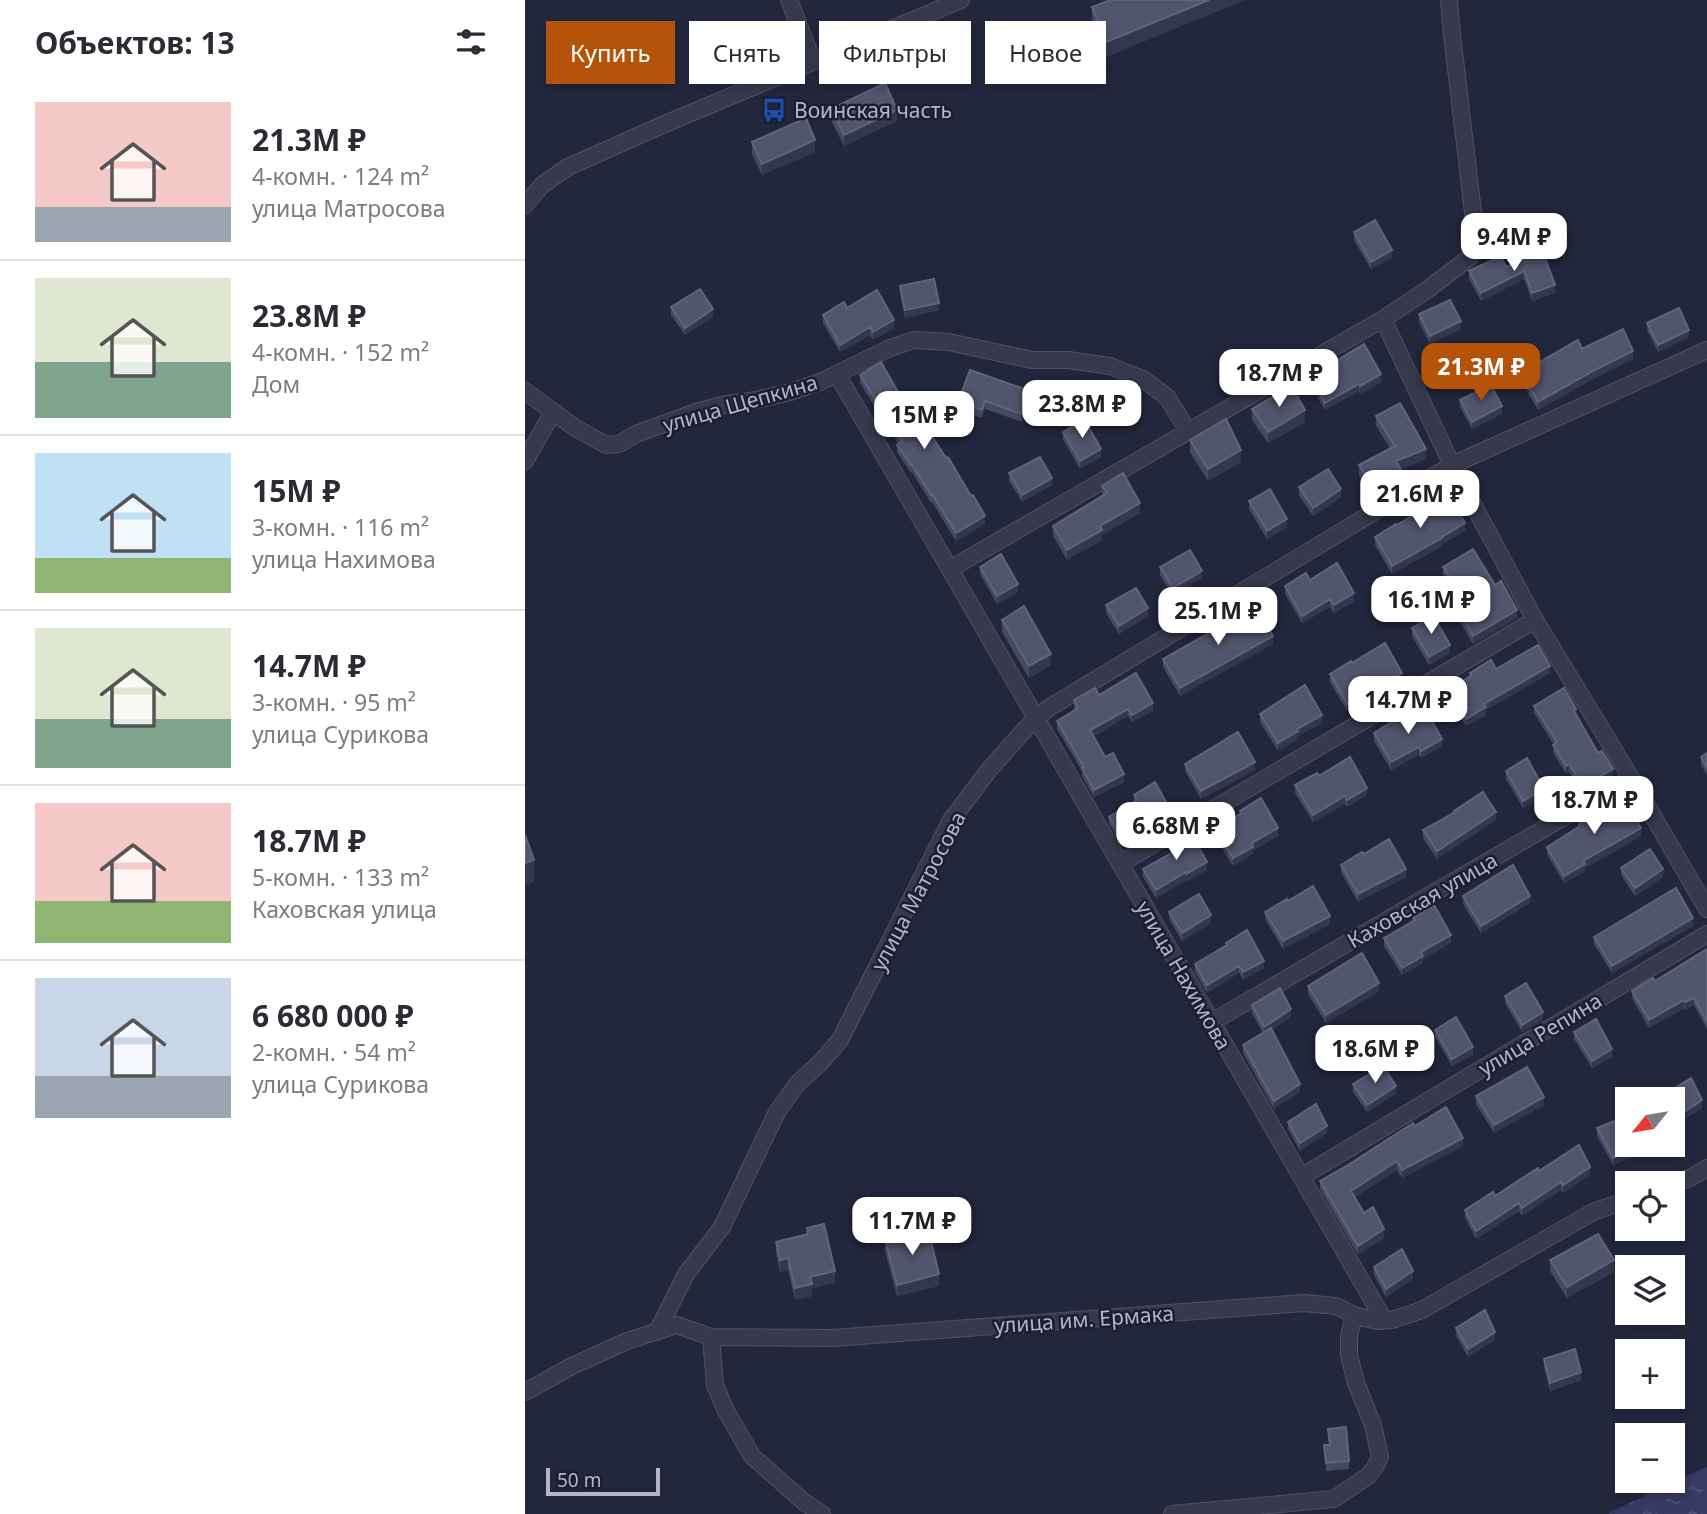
<!DOCTYPE html>
<html lang="ru">
<meta charset="utf-8">
<style>
body{margin:0;font-family:"Noto Sans",sans-serif;background:#f7f7f7;color:#2b2b33;height:100vh;display:flex;flex-direction:column;font-size:26px;white-space:nowrap}
*{box-sizing:border-box;margin:0}
p{font-size:23px;color:#7c7c81}
.icon{flex:none;width:38px;height:38px;fill:none;stroke:currentColor;stroke-width:2;stroke-linecap:round;stroke-linejoin:round}
.map{position:relative;flex:1;overflow:hidden}
.sheet{display:flex;flex-direction:column;background:#fff;width:525px}
.sheet>*{flex:none}
.hud{position:absolute;left:21px;top:21px;width:665px;height:63px;display:flex;gap:14px}
.needle{width:46px;rotate:240deg}
.buttons{position:absolute;left:1090px;top:1087px;display:grid;gap:14px}
.buttons a{display:grid;place-items:center;width:70px;height:70px;border-radius:0px;background:#fff;box-shadow:0 4px 10px #0003;font-size:35px}
.scale{position:absolute;left:21px;bottom:18px;width:114px;box-sizing:border-box;padding-left:7px;border:4px solid #b3b5c8;border-top:0;font-size:19px;line-height:24px;white-space:nowrap;color:#b3b5c8;-webkit-text-stroke:5px #1c1f32;paint-order:stroke}
.price{position:absolute;translate:-50% -60px;padding:0 16px;border-radius:14px;background:#fff;color:#222;font-size:23px;line-height:46px;filter:drop-shadow(0 2px 4px #0008)}
.price::after{content:'';position:absolute;left:50%;top:42px;width:21px;height:16px;margin-left:-10px;background:inherit;clip-path:polygon(0 0,100% 0,50% 100%)}
.price.current{background:#b45309;color:#fff}
ul{padding:0;list-style:none}
li{display:flex;align-items:center;gap:21px;height:175px;padding:0 35px}
li+li{border-top:2px solid #e1e1e2}
li span{display:grid;place-items:center;flex:none;width:196px;height:140px;border-radius:0px;color:#555}
li>.icon{margin-inline-start:auto}
span .icon{width:84px;height:84px;fill:#fffc;stroke-width:1}
li b{font-size:30px}
h2{display:flex;justify-content:space-between;align-items:center;height:84px;padding:0 35px;font-size:30px}
.chip{padding:0 24px;border-radius:0px;background:#fff;box-shadow:0 4px 10px #0003;font-size:24px;line-height:63px}
.chip.current{background:#b45309;color:#fff}
main{display:flex;flex:1;min-height:0}
.map>svg:first-child{display:block}
</style>
<main>
<section class="sheet">
<h2>Объектов: 13<svg class="icon" aria-label="filters" viewBox="0 0 24 24"><path d="M4 7h16M4 17h16"/><circle cx="9" cy="7" r="2"/><circle cx="15" cy="17" r="2"/></svg></h2>
<ul>
<li><span style="background:linear-gradient(#f6c9c9 75%,#9aa5b1 0)"><svg class="icon" aria-label="home" viewBox="0 0 24 24"><path d="M3 11l9-7 9 7M6 9v11h12V9"/></svg></span><div><b>21.3M ₽</b><p>4-комн. · 124 m²</p><p>улица Матросова</p></div></li>
<li><span style="background:linear-gradient(#dfe7d0 60%,#7fa58c 0)"><svg class="icon" aria-label="home" viewBox="0 0 24 24"><path d="M3 11l9-7 9 7M6 9v11h12V9"/></svg></span><div><b>23.8M ₽</b><p>4-комн. · 152 m²</p><p>Дом</p></div></li>
<li><span style="background:linear-gradient(#bfe0f5 75%,#8fb573 0)"><svg class="icon" aria-label="home" viewBox="0 0 24 24"><path d="M3 11l9-7 9 7M6 9v11h12V9"/></svg></span><div><b>15M ₽</b><p>3-комн. · 116 m²</p><p>улица Нахимова</p></div></li>
<li><span style="background:linear-gradient(#dfe7d0 65%,#7fa58c 0)"><svg class="icon" aria-label="home" viewBox="0 0 24 24"><path d="M3 11l9-7 9 7M6 9v11h12V9"/></svg></span><div><b>14.7M ₽</b><p>3-комн. · 95 m²</p><p>улица Сурикова</p></div></li>
<li><span style="background:linear-gradient(#f6c9c9 70%,#8fb573 0)"><svg class="icon" aria-label="home" viewBox="0 0 24 24"><path d="M3 11l9-7 9 7M6 9v11h12V9"/></svg></span><div><b>18.7M ₽</b><p>5-комн. · 133 m²</p><p>Каховская улица</p></div></li>
<li><span style="background:linear-gradient(#c9d6e8 70%,#9aa5b1 0)"><svg class="icon" aria-label="home" viewBox="0 0 24 24"><path d="M3 11l9-7 9 7M6 9v11h12V9"/></svg></span><div><b>6 680 000 ₽</b><p>2-комн. · 54 m²</p><p>улица Сурикова</p></div></li>
</ul>
</section>
<div class="map">
<svg width="1182" height="1514" viewBox="0 0 1182 1514">
<defs>
<pattern id="water-ripples" width="26" height="14" patternUnits="userSpaceOnUse" patternTransform="scale(1.75)"><rect width="26" height="14" fill="#353b62"/><path d="M2 4q2-2 4 0t4 0M15 11q2-2 4 0t4 0" fill="none" stroke="#505577"/></pattern>
</defs>
<rect width="100%" height="100%" fill="#23273d"/>
<path fill="url(#water-ripples)" d="M1182,1467V1514H1082L1145,1483Z"/>
<g fill="none" stroke-linecap="round" stroke-linejoin="round">
<g stroke="#4f5265" stroke-width="18">
<path id="minor" d="M264,0L288,62
M0,205L17,185L43,167L142,123L436,0
M858,319L927,465L1010,620L1106,778L1182,909
M312,374L859,1320
M0,391L49,427L81,445L94,444L111,434L171,412L201,404L232,400L265,392L295,382L365,348L389,340L424,342L507,360H543L585,366L618,379L642,397L663,431
M0,461L28,412
M425,569L858,319L902,290L945,257L952,246L926,26L924,0
M595,864L1010,620
M687,1022L1106,778
M776,1177L1182,934
M1148,1184L1165,1178L1182,1168
M132,1332L161,1274L197,1227L252,1112L273,1083L295,1063L315,1040L426,820L464,770L502,727L522,709L927,465L1182,350
M186,1337L190,1385L200,1409L227,1456L279,1502L297,1514
M0,1392L47,1366L102,1341L152,1325L186,1337L308,1338L779,1303L811,1306L829,1315L852,1321L867,1320L897,1310L1068,1212L1102,1200
M647,1514L809,1499L843,1476L850,1467L855,1457L848,1425L831,1383L824,1355V1336L829,1315"/>
</g>
<use href="#minor" stroke="#373a4d" stroke-width="16"/>
</g>
<path fill="#454963" d="M585,0L581,57L567,23V7Z
M515,45L556,66L523,76L515,52Z
M306,109L372,121L319,146L306,120Z
M227,142L290,152L237,175L227,154Z
M829,232L867,258L846,269L829,240Z
M1018,253L1030,293L1007,301L999,279L956,301L944,279V271L981,267Z
M375,286L414,310L380,318L375,294Z
M146,307L188,317L160,335L146,315Z
M322,308L369,328L348,340L345,335L315,352L298,323V315Z
M894,314L936,329L905,344L894,322Z
M1122,323L1164,337L1133,352L1122,330Z
M1108,359L1070,378L1013,410L996,381V373Z
M806,364L856,382L835,394L834,391L800,410L783,381V373Z
M335,375L377,399L400,422H399L460,524L431,541L407,502L406,503L387,472L386,473L372,452V445L373,444L335,383Z
M505,399L497,422L460,409L457,418L433,410V402Z
M935,400L977,414L947,429L935,407Z
M727,409L780,422L743,443L727,420Z
M851,416L901,459L876,469V480L847,496L834,475V465L865,448L851,426Z
M538,432L576,457L555,469L538,439Z
M665,440L716,462L683,481L665,452Z
M484,473L527,485L497,502L484,481Z
M577,486L615,513L577,535V540L542,560L528,536V526L577,496Z
M774,487L816,497L788,516L774,495Z
M724,501L762,527L742,539L724,509Z
M872,525L940,531L917,544V546L867,574L850,545V537Z
M455,567L493,592L472,604L455,574Z
M635,567L677,578L648,596L635,575Z
M918,567L970,585L992,618L948,644L931,615V607L937,604L918,574Z
M785,580L829,601L809,613L805,607L777,623L760,594V586Z
M581,605L623,616L594,634L581,613Z
M477,620L526,665L504,678L477,632Z
M887,628L925,653L904,665L887,636Z
M748,644L655,696L638,667V659Z
M827,663L877,681L822,711L805,682V674Z
M971,669L1025,673L961,710V715L941,726L923,697V690L945,676V673Z
M574,695L628,711L607,722L603,716L569,736L580,757L599,782L569,797L557,776V771L532,729V721L550,710L549,708V700Z
M759,698L797,723L773,736V739L753,751L735,722V714L759,700Z
M1009,706L1051,715L1088,776L1058,794L1044,772L1041,774L1028,752L1029,745L1009,713Z
M849,733L917,746L896,758L894,755L866,770L849,741Z
M1182,753V775L1176,765V757Z
M660,764L730,770L676,799L660,771Z
M981,771L1019,797L998,808L981,779Z
M794,776L842,795L822,807L820,804L788,822L770,793V785Z
M609,795L647,820L626,832L624,829L597,846L584,824V817L609,802Z
M715,811L753,836L728,850V854L708,866L690,837V829L715,814Z
M929,811L971,820L912,859L898,838V830L929,812Z
M1054,824L1116,836L1060,868V872L1039,883L1022,854V847L1054,826Z
M644,845L682,870L661,882V880L631,898L618,877V869L645,854Z
M839,854L881,877L833,902L816,872V865Z
M1096,868L1138,877L1110,896L1096,875Z
M938,896L1005,903L956,933L938,904Z
M763,901L805,924L758,949L740,919V912Z
M644,912L686,923L657,941L644,919Z
M888,918L926,943L898,959V963L877,975L859,946V938L888,921Z
M1168,926L1087,973L1069,944V937Z
M701,943L739,968L718,980L714,973L682,993L670,972V964L701,946Z
M1182,949V1029L1169,1005L1160,1010L1159,1008L1124,1028L1107,998V991L1130,981Z
M783,986L854,991L801,1023L783,994Z
M980,996L1018,1020L997,1032L980,1003Z
M727,1005L766,1017L747,1030L775,1092L749,1109L718,1053V1045L738,1033L727,1013Z
M910,1030L948,1055L927,1066L910,1037Z
M1049,1032L1087,1057L1067,1068L1049,1039Z
M828,1084L871,1094L842,1112L828,1092Z
M973,1084L1019,1105L969,1133L951,1104V1096Z
M763,1122L802,1133L775,1151L763,1129Z
M890,1126L938,1146L877,1178L872,1170L830,1197L839,1213L859,1238L833,1255L795,1189V1181Z
M1072,1128L1102,1144H1126L1110,1152V1155L1088,1165L1072,1136Z
M1014,1171L1065,1175L1038,1193L1036,1190L997,1216L994,1211L951,1239L940,1217V1210L970,1196Z
M282,1228L310,1283L287,1288V1296L270,1300L263,1270L255,1272L251,1253V1242L282,1235Z
M360,1239L414,1286L372,1296L360,1251Z
M1025,1260L1089,1272L1042,1298L1025,1271Z
M849,1267L888,1279L861,1297L849,1275Z
M931,1328L970,1340L943,1357L931,1335Z
M1019,1359L1056,1380L1025,1391L1019,1367Z
M803,1429L824,1461V1469L801,1471L799,1445H804Z"/>
<path fill="#33374f" d="M684,0H721L581,57V42Z
M556,58V66L523,76V68Z
M372,110V121L319,146V135Z
M290,140V152L237,175V164Z
M867,250V258L846,269V262Z
M999,271V279L956,301V293Z
M1030,285V293L1007,301V293Z
M414,303V310L380,318V310Z
M188,309V317L160,335V328Z
M369,320V328L348,340V332Z
M936,321V329L905,344V336Z
M345,327V335L315,352V345Z
M1164,330V337L1133,352V345Z
M1108,351V359L1070,378L1013,410V402L1070,370Z
M856,374V382L835,394V386Z
M834,384V391L800,410V403Z
M505,391V399L497,422V414Z
M460,401V409L457,418V410Z
M977,406V414L947,429V422Z
M780,410V422L743,443V432Z
M400,414V422L395,425V417Z
M576,449V457L555,469V461Z
M901,449V459L871,471V461Z
M716,450V462L683,481V469Z
M876,470V480L847,496V486Z
M527,478V485L497,502V495Z
M816,489V497L788,516V508Z
M615,503V513L577,535V540L542,560V550L575,526Z
M460,516V524L431,541V533Z
M762,519V527L742,539V531Z
M940,523V531L917,544V546L867,574V566Z
M677,571V578L648,596V588Z
M493,584V592L472,604V596Z
M829,593V601L809,613V605Z
M805,599V607L777,623V616Z
M623,608V616L594,634V626Z
M992,610V618L948,644V636Z
M748,636V644L655,696V688Z
M925,645V653L904,665V657Z
M526,654V665L504,678V666Z
M1025,666V673L961,710V715L941,726V719L959,704Z
M877,673V681L822,711V704Z
M628,703V711L607,722V715Z
M603,709V716L565,738V730Z
M797,715V723L773,736V739L753,751V743L772,729Z
M917,739V746L896,758V751Z
M894,747V755L866,770V762Z
M730,762V770L676,799V791Z
M1044,764V772L1041,774V766Z
M1088,769V776L1058,794V786Z
M599,774V782L569,797V790Z
M842,788V795L822,807V800Z
M1019,789V797L998,808V801Z
M820,796V804L788,822V815Z
M971,812V820L912,859V851Z
M647,813V820L626,832V825Z
M624,821V829L597,846V838Z
M753,828V836L728,850V854L708,866V858L727,843Z
M1116,828V836L1060,868V872L1039,883V876L1058,861Z
M9,860V882L0,885V863Z
M682,862V870L661,882V874Z
M881,869V877L833,902V894Z
M1138,869V877L1110,896V888Z
M661,872V880L631,898V890Z
M1005,896V903L956,933V926Z
M686,915V923L657,941V933Z
M805,916V924L758,949V941Z
M1168,918V926L1087,973V966Z
M926,935V943L898,959V963L877,975V968L896,952Z
M739,961V968L718,980V972Z
M714,966V973L682,993V985Z
M854,983V991L801,1023V1015Z
M1169,998V1005L1160,1010V1002Z
M1159,1000V1008L1124,1028V1020Z
M766,1009V1017L739,1035V1027Z
M1018,1012V1020L997,1032V1025Z
M948,1047V1055L927,1066V1059Z
M1087,1049V1057L1067,1068V1061Z
M775,1084V1092L749,1109V1101Z
M871,1086V1094L842,1112V1105Z
M1019,1097V1105L969,1133V1125Z
M1177,1100V1108L1148,1127V1119Z
M802,1126V1133L775,1151V1143Z
M938,1138V1146L877,1178V1170Z
M1111,1144H1126L1110,1152V1155L1088,1165V1158Z
M872,1161V1170L826,1199V1191Z
M1065,1167V1175L1038,1193V1185Z
M1036,1182V1190L997,1216V1208Z
M994,1203V1211L951,1239V1231Z
M859,1229V1238L833,1255V1246Z
M263,1258V1270L255,1272V1260Z
M1089,1260V1272L1042,1298V1287Z
M310,1271V1283L287,1288V1296L270,1300V1288L285,1277Z
M888,1271V1279L861,1297V1289Z
M414,1274V1286L372,1296V1285Z
M970,1332V1340L943,1357V1349Z
M1056,1372V1380L1025,1391V1383Z"/>
<path fill="#51556e" stroke="#60647c" stroke-width="2" d="M585,0H684L581,42L567,7Z
M549,35L556,58L523,68L515,45Z
M360,83L372,110L319,135L306,109Z
M281,118L290,140L237,164L227,142Z
M850,220L867,250L846,262L829,232Z
M1018,253L1030,285L1007,293L999,271L956,293L944,271L976,256L981,267Z
M409,279L414,303L380,310L375,286Z
M175,289L188,309L160,328L146,307Z
M352,290L369,320L348,332L345,327L315,345L298,315L319,302L322,308Z
M925,300L936,321L905,336L894,314Z
M1154,308L1164,330L1133,345L1122,323Z
M1098,329L1108,351L1070,370L1013,402L996,373L1053,340L1057,349Z
M839,344L856,374L835,386L834,384L800,403L783,373L804,360L806,364Z
M356,362L377,399L388,393L400,414L395,417L421,458L423,457L446,496L448,495L460,516L431,533L407,494L406,495L387,465H386L372,445L377,441L335,375Z
M445,370L505,391L497,414L460,401L457,410L433,402Z
M966,385L977,406L947,422L935,400Z
M766,386L780,410L743,432L727,409Z
M875,403L901,449L871,461L876,470L847,486L834,465L870,446L851,416Z
M559,419L576,449L555,461L538,432Z
M701,419L716,450L683,469L665,440Z
M515,457L527,478L497,495L484,473Z
M803,469L816,489L788,508L774,487Z
M598,473L615,503L575,526L577,530L542,550L528,526L582,493L577,486Z
M745,489L762,519L742,531L724,501Z
M923,493L940,523L917,537V538L867,566L850,537L871,524L872,525Z
M948,549L970,585L976,581L992,610L948,636L931,607L941,602L918,567Z
M665,550L677,571L648,588L635,567Z
M476,554L493,584L472,596L455,567Z
M812,563L829,593L809,605L805,599L777,616L760,586L781,573L785,580Z
M611,588L623,608L594,626L581,605Z
M499,606L526,654L504,666L477,620Z
M731,606L748,636L655,688L638,659Z
M908,615L925,645L904,657L887,628Z
M860,643L877,673L822,704L805,674L826,661L827,663Z
M1013,645L1025,666L959,704L961,707L941,719L923,690L947,675L945,673L966,660L971,669Z
M611,673L628,703L607,715L603,709L565,730L580,757L588,753L599,774L569,790L557,768L559,767L532,721L553,708L549,700L570,688L574,695Z
M780,685L797,715L772,729L773,731L753,743L735,714Z
M1039,688L1051,709L1049,711L1073,753L1077,751L1088,769L1058,786L1044,764L1041,766L1028,745L1032,742L1009,706Z
M900,708L917,739L896,751L894,747L866,762L849,733L870,720L873,725Z
M713,732L730,762L676,791L660,764Z
M1182,753V768L1176,757Z
M825,757L842,788L822,800L820,796L788,815L770,785L792,773L794,776Z
M1002,758L1019,789L998,801L981,771Z
M630,782L647,813L626,825L624,821L597,838L584,817L612,800L609,795Z
M958,792L971,812L912,851L898,830L930,812L929,811Z
M736,798L753,828L727,843L728,847L708,858L690,829L717,813L715,811Z
M1099,798L1116,828L1058,861L1060,864L1039,876L1022,847L1055,826L1054,824Z
M665,832L682,862L661,874V872L631,890L618,869L648,852L644,845Z
M0,835L9,860L0,863Z
M864,839L881,869L833,894L816,865L837,852L839,854Z
M1125,849L1138,869L1110,888L1096,868Z
M988,865L1005,896L956,926L938,896Z
M788,886L805,916L758,941L740,912L762,899L763,901Z
M1151,888L1168,918L1087,966L1069,937Z
M674,894L686,915L657,933L644,912Z
M909,905L926,935L896,952L898,956L877,968L859,938L890,920L888,918Z
M722,930L739,961L718,972L714,966L682,985L670,964L702,945L701,943Z
M1182,949V1022L1169,998L1160,1002L1159,1000L1124,1020L1107,991L1128,978L1130,981Z
M837,953L854,983L801,1015L783,986Z
M1001,983L1018,1012L997,1025L980,996Z
M755,988L766,1009L739,1027L727,1005Z
M931,1017L948,1047L927,1059L910,1030Z
M1071,1019L1087,1049L1067,1061L1049,1032Z
M746,1028L775,1084L749,1101L718,1045Z
M858,1066L871,1086L842,1105L828,1084Z
M1002,1067L1019,1097L969,1125L951,1096Z
M1166,1078L1177,1100L1148,1119V1099H1133Z
M791,1104L802,1126L775,1143L763,1122Z
M921,1107L938,1138L877,1170L872,1161L826,1191L839,1213L848,1207L859,1229L833,1246L795,1181L823,1165L888,1123L890,1126Z
M1102,1116V1144H1111L1109,1145L1110,1147L1088,1158L1072,1128Z
M1054,1145L1065,1167L1038,1185L1036,1182L997,1208L994,1203L951,1231L940,1210L968,1192L970,1196L1013,1168L1014,1171Z
M299,1224L310,1271L285,1277L287,1284L270,1288L263,1258L255,1260L251,1242L283,1234L282,1228Z
M403,1229L414,1274L372,1285L360,1239Z
M1073,1234L1089,1260L1042,1287L1025,1260Z
M877,1249L888,1271L861,1289L849,1267Z
M960,1310L970,1332L943,1349L931,1328Z
M1050,1349L1056,1372L1025,1383L1019,1359Z
M821,1427L824,1461L801,1463L799,1445H805L803,1429Z"/>
<defs>
<g id="bus-bare" transform="scale(1.89)"><path d="M-5-6H5V4H4V6H2V4H-2V6H-4V4H-5ZM-3.5-4V0h7V-4ZM-3.5 1.2v1.5H-2V1.2ZM2 1.2v1.5H3.5V1.2Z" fill="#1a4fb4" stroke="#1c1f32" stroke-width="2.5" paint-order="stroke"/></g>
</defs>
<g fill-rule="evenodd">
<use href="#bus-bare" x="249" y="110"/>
</g>
<g text-anchor="middle" dominant-baseline="central" stroke-width="5" stroke-linejoin="round" paint-order="stroke">
<g font-size="21" fill="#b3b5c8" stroke="#1c1f32" text-anchor="start">
<text x="269" y="110">Воинская часть</text>
</g>
<g font-size="21" fill="#b3b5c8" stroke="#1c1f32">
<text transform="translate(215 403) rotate(-16)">улица Щепкина</text>
<text transform="translate(393 891) rotate(-62)">улица Матросова</text>
<text transform="translate(897 900) rotate(-30)">Каховская улица</text>
<text transform="translate(659 975) rotate(60)">улица Нахимова</text>
<text transform="translate(1015 1034) rotate(-31)">улица Репина</text>
<text transform="translate(559 1319) rotate(-4)">улица им. Ермака</text>
</g>
</g>
</svg>
<div class="buttons">
<a><svg class="needle" viewBox="-14 -14 28 28"><path d="M0-13l5 13h-10z" fill="#e53935"/><path d="M0 13l5-13h-10z" fill="#7c7c81"/></svg></a>
<a><svg class="icon" aria-label="locate" viewBox="0 0 24 24"><circle cx="12" cy="12" r="6"/><path d="M12 2v4M12 18v4M2 12h4M18 12h4"/></svg></a>
<a><svg class="icon" aria-label="layers" viewBox="0 0 24 24"><path d="M12 4l9 5-9 5-9-5zM3 14l9 5 9-5"/></svg></a>
<a>+</a>
<a>−</a>
</div>
<div class="scale">50 m</div>
<b class="price" style="left:989px;top:273px">9.4M ₽</b>
<b class="price current" style="left:956px;top:403px">21.3M ₽</b>
<b class="price" style="left:754px;top:409px">18.7M ₽</b>
<b class="price" style="left:557px;top:440px">23.8M ₽</b>
<b class="price" style="left:399px;top:451px">15M ₽</b>
<b class="price" style="left:895px;top:530px">21.6M ₽</b>
<b class="price" style="left:906px;top:636px">16.1M ₽</b>
<b class="price" style="left:693px;top:647px">25.1M ₽</b>
<b class="price" style="left:883px;top:736px">14.7M ₽</b>
<b class="price" style="left:1069px;top:836px">18.7M ₽</b>
<b class="price" style="left:651px;top:862px">6.68M ₽</b>
<b class="price" style="left:850px;top:1085px">18.6M ₽</b>
<b class="price" style="left:387px;top:1257px">11.7M ₽</b>
<div class="hud">
<a class="chip current">Купить</a>
<a class="chip">Снять</a>
<a class="chip">Фильтры</a>
<a class="chip">Новое</a>
</div>
</div>
</main>
